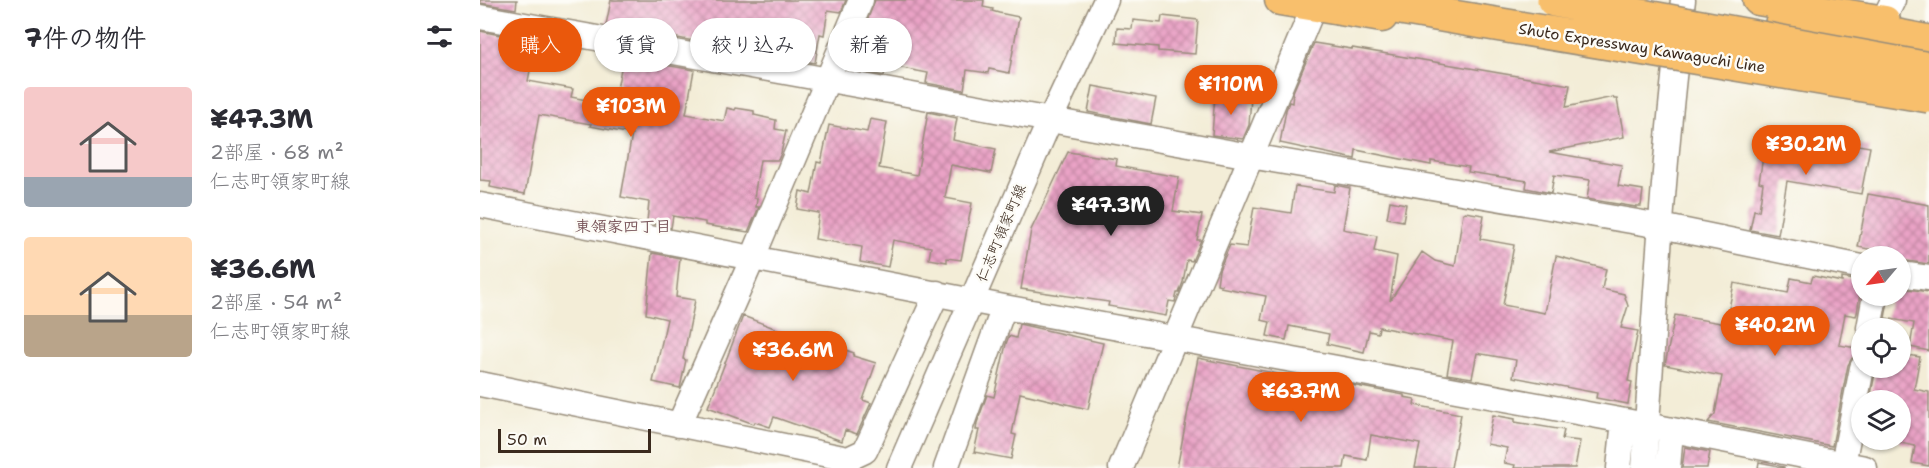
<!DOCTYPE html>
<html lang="ja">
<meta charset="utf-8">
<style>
body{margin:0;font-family:"Shantell Sans","Klee One",sans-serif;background:#f2f2f3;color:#2b2b33;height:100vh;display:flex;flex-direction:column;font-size:22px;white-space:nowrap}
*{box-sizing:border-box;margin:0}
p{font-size:20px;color:#7c7c81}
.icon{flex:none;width:33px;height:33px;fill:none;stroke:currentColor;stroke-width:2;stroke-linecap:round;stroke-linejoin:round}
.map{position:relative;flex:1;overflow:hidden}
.panel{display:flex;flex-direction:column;background:#fff;width:480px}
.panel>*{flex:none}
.hud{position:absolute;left:18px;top:18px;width:570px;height:54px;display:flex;gap:12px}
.needle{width:39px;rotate:241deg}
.fabs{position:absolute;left:1371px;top:246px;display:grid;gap:12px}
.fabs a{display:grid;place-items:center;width:60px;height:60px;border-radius:50%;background:#fff;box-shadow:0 2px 4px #0004;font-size:30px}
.scale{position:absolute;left:18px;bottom:15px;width:153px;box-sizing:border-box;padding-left:6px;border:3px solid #3b2a1e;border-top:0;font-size:16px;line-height:21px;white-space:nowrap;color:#3b2a1e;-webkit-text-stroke:4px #fdfcf7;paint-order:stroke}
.price{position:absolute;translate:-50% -51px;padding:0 14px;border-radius:21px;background:#ea580c;color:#fff;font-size:20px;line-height:39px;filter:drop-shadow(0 2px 3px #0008)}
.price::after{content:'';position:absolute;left:50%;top:36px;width:18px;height:14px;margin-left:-9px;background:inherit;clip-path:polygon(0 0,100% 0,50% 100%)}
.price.current{background:#222;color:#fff}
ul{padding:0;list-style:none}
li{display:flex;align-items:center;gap:18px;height:150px;padding:0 24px}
li span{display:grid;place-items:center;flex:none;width:168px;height:120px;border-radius:6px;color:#555}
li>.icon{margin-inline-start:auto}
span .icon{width:72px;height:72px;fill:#fffc;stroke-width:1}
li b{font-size:26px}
h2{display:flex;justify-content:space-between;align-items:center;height:72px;padding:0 24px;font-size:26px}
.chip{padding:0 21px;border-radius:27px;background:#fff;box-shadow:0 2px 4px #0004;font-size:21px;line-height:54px}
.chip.current{background:#ea580c;color:#fff}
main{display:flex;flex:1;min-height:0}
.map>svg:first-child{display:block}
</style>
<main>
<section class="panel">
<h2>7件の物件<svg class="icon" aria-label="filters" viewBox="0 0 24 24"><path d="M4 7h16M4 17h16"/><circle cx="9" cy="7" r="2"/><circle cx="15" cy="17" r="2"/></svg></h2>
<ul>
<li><span style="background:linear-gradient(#f6c9c9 75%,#9aa5b1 0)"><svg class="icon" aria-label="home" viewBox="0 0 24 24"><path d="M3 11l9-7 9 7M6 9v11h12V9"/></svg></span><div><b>¥47.3M</b><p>2部屋 · 68 m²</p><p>仁志町領家町線</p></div></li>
<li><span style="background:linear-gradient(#ffd9b3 65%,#b9a48a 0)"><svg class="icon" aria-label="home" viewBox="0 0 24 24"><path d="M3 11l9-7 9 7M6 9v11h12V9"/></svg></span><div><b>¥36.6M</b><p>2部屋 · 54 m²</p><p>仁志町領家町線</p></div></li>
</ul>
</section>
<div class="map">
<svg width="1449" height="468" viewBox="0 0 1449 468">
<defs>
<pattern id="building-cross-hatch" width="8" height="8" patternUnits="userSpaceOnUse" patternTransform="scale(1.5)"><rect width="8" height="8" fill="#eaa3c6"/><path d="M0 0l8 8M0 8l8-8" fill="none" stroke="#bf85a0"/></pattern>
</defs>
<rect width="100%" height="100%" fill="#fdfcf7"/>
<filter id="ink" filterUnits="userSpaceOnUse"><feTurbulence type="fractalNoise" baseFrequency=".0167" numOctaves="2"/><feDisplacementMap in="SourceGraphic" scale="12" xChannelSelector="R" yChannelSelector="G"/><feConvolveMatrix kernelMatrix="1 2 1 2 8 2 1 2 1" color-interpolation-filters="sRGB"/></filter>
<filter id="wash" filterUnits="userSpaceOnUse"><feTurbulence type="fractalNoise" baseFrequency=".008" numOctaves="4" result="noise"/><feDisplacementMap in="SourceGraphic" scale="24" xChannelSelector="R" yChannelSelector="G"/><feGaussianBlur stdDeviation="1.35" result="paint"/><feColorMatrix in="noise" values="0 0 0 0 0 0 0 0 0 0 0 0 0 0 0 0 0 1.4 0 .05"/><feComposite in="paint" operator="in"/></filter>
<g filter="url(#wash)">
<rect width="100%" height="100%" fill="#f3edd7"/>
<g id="blocks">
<path fill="url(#building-cross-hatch)" d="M0,0H37L36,9L0,3Z
M131,0H366L361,12L348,10L344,35L340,34L335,63L126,25Z
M395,0H504L503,7L513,9L512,11L519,13L539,17L529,73L509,69L508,73L487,70L484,90L446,83L448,73L406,65L404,76L375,70L382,34Z
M682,16L718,20L715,54L678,51V47L636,43L637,28L652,29L653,20L681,23Z
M0,31L30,37L27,50L53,55L48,81L93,89L91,97L127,104L129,93L136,94L142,64L166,69L167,62L214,70L206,114L244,121L247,108L255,110L256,108L274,111V115L296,120L295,129L306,131L301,153L298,160H280L274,198H277L276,207H279L268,232L225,225V222L193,216L191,228L167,222L169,202L141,197L152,134L110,126L111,124L59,115L45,194L10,187L11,181L0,180Z
M834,43L872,49V48L1090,85L1086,107L1133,97L1134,99H1137L1144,137L1069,152L1142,165L1138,186L1163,190L1161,206H1156V207L1107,199L1110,180L1074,175L1071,193L1046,188L1047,181L988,172L989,167L951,161V165L876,150L875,159L800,143L806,110L809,102L812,103L813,92Z
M613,86L676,98L671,124L608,112Z
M735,94L771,97L769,125L763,139L732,135Z
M448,112L477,118L473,140L516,149L511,173L471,165L465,198L492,203L481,260L467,258V262L449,259L451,247L413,240L408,267L380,262L382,247L335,239L339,213L317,209L320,191L331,194L337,162L341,163L349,125L387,132L390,119L407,122L399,168L437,175Z
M1344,139L1390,147L1381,194L1307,181L1298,235L1270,230L1274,210L1279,211L1283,183L1279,182L1285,144L1342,153Z
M588,152L637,159L636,166L699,177L693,211L722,215L717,240H721L712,261L707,260L703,282L699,293H697L695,302L689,301L686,316L628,306L629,302L541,289L551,230Z
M855,185L870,188L863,229L897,236L894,251L917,256L910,301L942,252L955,261L975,266L983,213L985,212L1004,215L1000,239L1034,245L1023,305L1065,313L1076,256L1126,269L1122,289L1144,294L1148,306L1141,328L1158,331L1148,381L1152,382L1148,404L1116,398L1117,393L1033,377L1036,360L997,353L992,378L967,374L973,341L899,327L898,333L889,331L884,352L847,344L849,334L809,326L806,340L787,336L790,322L781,320L786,296L740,287L741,285L737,284L739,270L750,245L767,247L774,207L811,213L815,186L854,192Z
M1388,194L1449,205V264L1420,260V256H1408L1409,253L1378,247Z
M910,201L926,204L923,221L907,218Z
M172,253L200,258L196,297L215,300L203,359L206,360L200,388L173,382L187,319L166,314Z
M1333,276L1362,282V278L1382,281L1377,313L1376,316L1365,314L1359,345L1382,349V354L1372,358L1368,365L1352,446L1228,422L1235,414L1242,376L1185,365L1195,315L1246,324L1254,283L1308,293L1311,278L1331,282Z
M1420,288L1449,292V351L1430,347L1434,323L1405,318L1409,296H1420Z
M263,316L315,336L316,332L374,353L373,356L396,363L383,400L391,403L377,434L365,430L362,441L294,417L290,427L275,422L274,424L228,407Z
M539,324L623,343L608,409L540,393L532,434L536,435L531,459L494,452L499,430H496L497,423L507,395L514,397L526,344L529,336L536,338Z
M1420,354L1440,357L1434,389L1449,392V466L1432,463L1435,446L1420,443V400H1390L1396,368H1420Z
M718,358L839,382L837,396L868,401L871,385L924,395V397L935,399L934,405L981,414L971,468H935L940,444L891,435L887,460L866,456L864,468H697Z
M1013,415L1035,419V422L1084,430L1082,439L1100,441L1095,468H1034L1035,465L1024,463L1027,448L1007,444Z
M1205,447L1230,452L1227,468H1202Z
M1279,462L1304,467V468H1278Z"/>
</g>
</g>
<g filter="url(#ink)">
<use href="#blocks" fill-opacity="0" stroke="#978c7a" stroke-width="1.5"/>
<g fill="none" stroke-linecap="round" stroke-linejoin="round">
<g stroke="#978c7a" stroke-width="27">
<path id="minor" d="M0,17L770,156L1181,226L1382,267
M1403,21L1413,0
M0,205L524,307L1167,425L1385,468
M1420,274L1449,278
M1389,328L1395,296
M0,384L368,459L385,451L457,293
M199,425L268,269L381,0
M1363,464L1382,368
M419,468L570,120L626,0
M466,468L524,307
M641,468L834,6
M1139,468L1144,421
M1164,468C1175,312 1183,155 1203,0
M1188,468L1191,430"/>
</g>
<g stroke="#978c7a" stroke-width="33">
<path id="major" d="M800,0L902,17
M1278,0L1405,21"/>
</g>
<g stroke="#978c7a" stroke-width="36">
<path id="highway" d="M874,0L991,20
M1302,23L1391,43
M1370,30L1402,33L1449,42"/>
</g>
<use href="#minor" stroke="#fff" stroke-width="24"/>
<use href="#major" stroke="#f8bf6c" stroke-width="30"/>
<use href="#highway" stroke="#f8bf6c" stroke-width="33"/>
<g stroke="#978c7a" stroke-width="36" stroke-linecap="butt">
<path id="highway-bridge" d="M1074,0L1449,69
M991,20L1449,96"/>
</g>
<use href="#highway-bridge" stroke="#f8bf6c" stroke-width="33"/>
</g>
</g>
<g text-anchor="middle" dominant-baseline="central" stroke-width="5" stroke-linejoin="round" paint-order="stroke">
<g font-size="15" fill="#3b2a1e" stroke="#fdfcf7">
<text transform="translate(1162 48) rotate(9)">Shuto Expressway Kawaguchi Line</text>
<text transform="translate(521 233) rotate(-67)">仁志町領家町線</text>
</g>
<g font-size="16" font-weight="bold" fill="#785459" stroke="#fdfcf7">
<text x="143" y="226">東領家四丁目</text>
</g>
</g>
</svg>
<div class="fabs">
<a><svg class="needle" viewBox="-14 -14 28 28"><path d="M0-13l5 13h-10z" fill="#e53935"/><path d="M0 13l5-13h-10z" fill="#7c7c81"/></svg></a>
<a><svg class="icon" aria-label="locate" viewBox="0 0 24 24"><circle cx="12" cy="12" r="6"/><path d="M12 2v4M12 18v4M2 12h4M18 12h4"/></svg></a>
<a><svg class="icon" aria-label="layers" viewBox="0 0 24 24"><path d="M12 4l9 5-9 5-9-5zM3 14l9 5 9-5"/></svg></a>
</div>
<div class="scale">50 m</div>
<b class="price" style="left:751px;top:116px">¥110M</b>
<b class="price" style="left:151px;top:138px">¥103M</b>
<b class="price" style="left:1326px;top:176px">¥30.2M</b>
<b class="price current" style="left:631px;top:237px">¥47.3M</b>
<b class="price" style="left:1295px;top:357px">¥40.2M</b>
<b class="price" style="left:313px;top:382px">¥36.6M</b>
<b class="price" style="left:821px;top:423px">¥63.7M</b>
<div class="hud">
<a class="chip current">購入</a>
<a class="chip">賃貸</a>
<a class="chip">絞り込み</a>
<a class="chip">新着</a>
</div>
</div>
</main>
